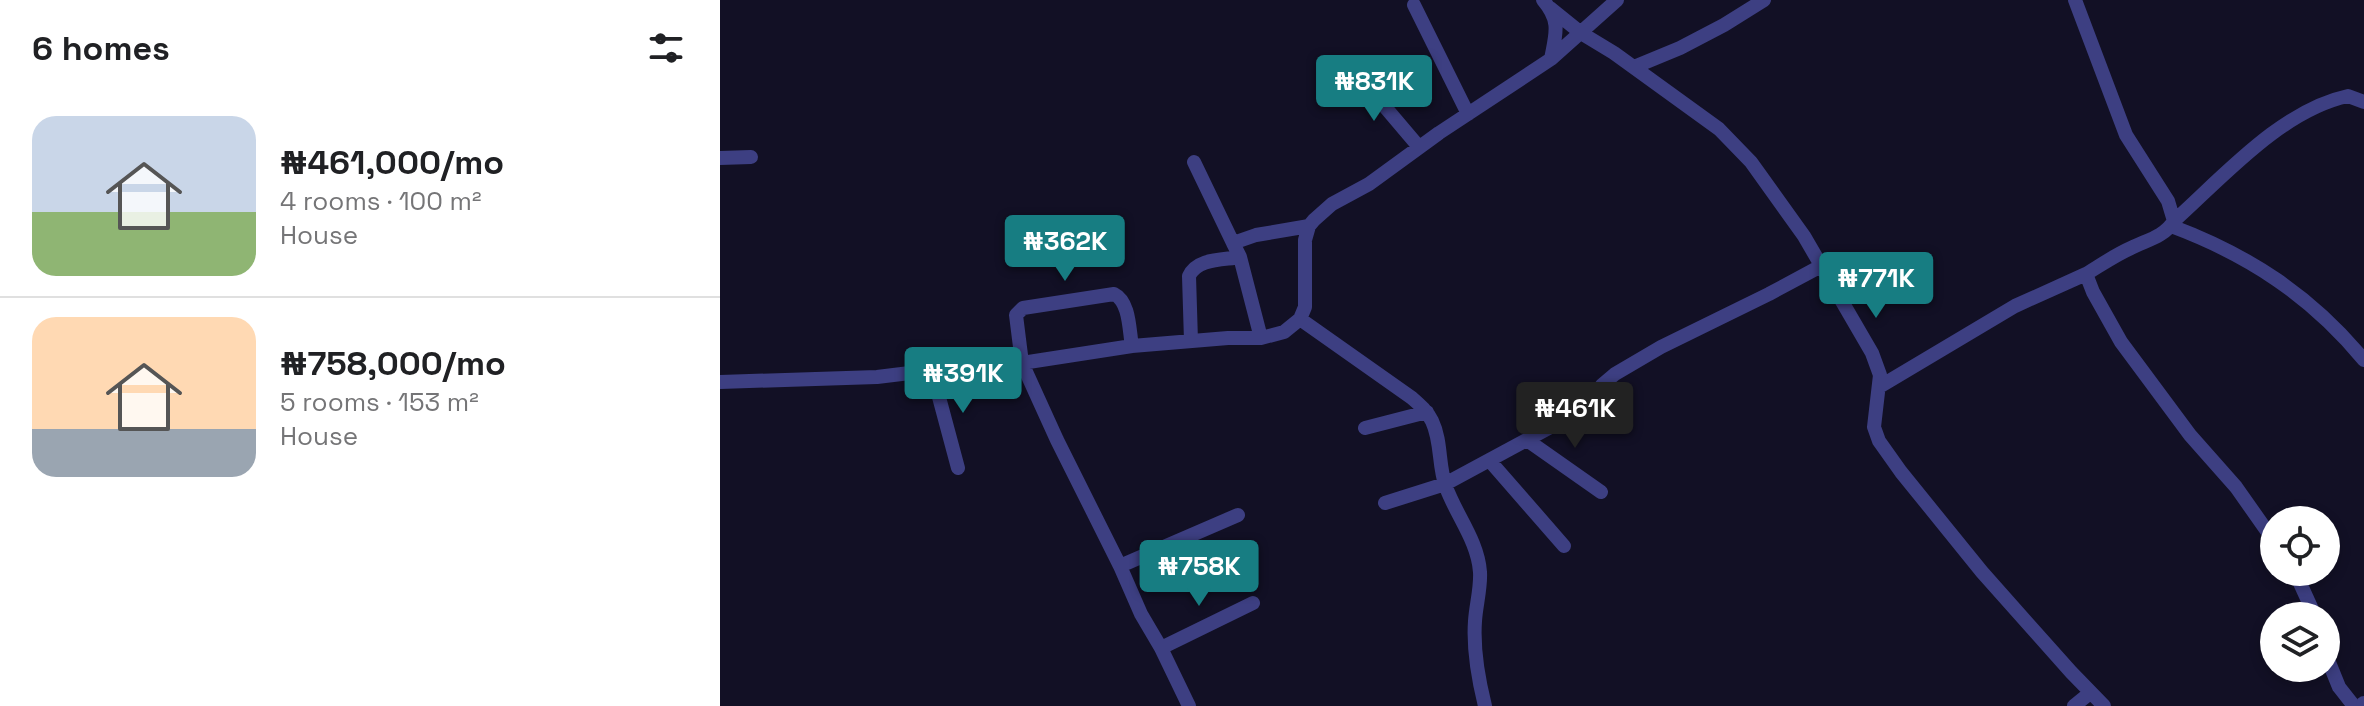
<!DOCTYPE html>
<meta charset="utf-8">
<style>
body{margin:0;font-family:"Space Grotesk",sans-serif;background:#f2f2f2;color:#202124;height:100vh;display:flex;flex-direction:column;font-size:30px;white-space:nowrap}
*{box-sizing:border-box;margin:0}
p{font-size:26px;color:#757577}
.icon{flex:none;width:44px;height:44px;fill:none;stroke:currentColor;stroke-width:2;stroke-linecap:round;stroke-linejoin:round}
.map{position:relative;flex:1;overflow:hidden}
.drawer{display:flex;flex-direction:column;background:#fff;width:720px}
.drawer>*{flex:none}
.fabs{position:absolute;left:1540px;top:506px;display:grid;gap:16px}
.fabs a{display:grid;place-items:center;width:80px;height:80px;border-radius:50%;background:#fff;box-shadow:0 4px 12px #0003;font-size:40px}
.price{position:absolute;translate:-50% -68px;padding:0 18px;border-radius:8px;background:#177d82;color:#fff;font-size:26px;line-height:52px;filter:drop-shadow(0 2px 4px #0008)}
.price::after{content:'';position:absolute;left:50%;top:48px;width:24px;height:18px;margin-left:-12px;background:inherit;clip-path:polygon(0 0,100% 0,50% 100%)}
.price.current{background:#222;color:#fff}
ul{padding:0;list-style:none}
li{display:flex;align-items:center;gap:24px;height:200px;padding:0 32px}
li+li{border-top:2px solid #e0e0e0}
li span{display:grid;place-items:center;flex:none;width:224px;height:160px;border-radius:24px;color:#555}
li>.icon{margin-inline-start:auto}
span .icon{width:96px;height:96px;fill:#fffc;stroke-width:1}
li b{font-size:34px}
h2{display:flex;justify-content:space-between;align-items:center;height:96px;padding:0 32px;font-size:34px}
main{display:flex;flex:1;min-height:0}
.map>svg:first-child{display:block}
</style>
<main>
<section class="drawer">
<h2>6 homes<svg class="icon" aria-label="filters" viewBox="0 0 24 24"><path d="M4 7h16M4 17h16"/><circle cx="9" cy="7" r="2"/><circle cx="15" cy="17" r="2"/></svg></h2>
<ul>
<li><span style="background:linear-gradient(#c9d6e8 60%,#8fb573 0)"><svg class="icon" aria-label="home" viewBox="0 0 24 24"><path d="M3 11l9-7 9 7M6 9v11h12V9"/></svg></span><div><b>₦461,000/mo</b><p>4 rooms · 100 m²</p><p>House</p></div></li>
<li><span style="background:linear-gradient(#ffd9b3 70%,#9aa5b1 0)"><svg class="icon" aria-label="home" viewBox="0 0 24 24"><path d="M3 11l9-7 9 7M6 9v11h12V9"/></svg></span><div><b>₦758,000/mo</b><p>5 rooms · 153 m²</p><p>House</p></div></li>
</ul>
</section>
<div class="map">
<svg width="1644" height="706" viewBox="0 0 1644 706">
<rect width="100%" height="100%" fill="#121025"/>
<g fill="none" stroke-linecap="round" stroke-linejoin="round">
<path stroke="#3d3f82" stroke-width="14" d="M823,0C841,21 836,33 831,59
M1355,0L1406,135L1448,201L1454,221C1444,237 1427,240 1411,248C1395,255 1381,265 1366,274L1373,292L1401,342L1470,435L1516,487L1554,541
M694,5L748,114
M830,8L861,33L894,53L999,129L1031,162L1084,236L1152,353L1160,375L1154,427L1159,441L1181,472L1262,572L1351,672L1384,706
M914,67L960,48L1004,25L1044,0
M616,76C628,72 633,73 643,81L699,147
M0,158L31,157
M474,162L513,243
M1454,221C1504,176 1562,110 1628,96L1644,102
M1451,226C1529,255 1591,296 1644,360
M580,319L692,398C700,405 707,411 712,421C722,442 718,466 726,487C736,515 758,541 760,572C761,588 756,605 755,621C753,649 758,678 765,706
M541,338L520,257L513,243L536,235L589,226
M471,341L469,276C477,258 503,260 520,257
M412,346C409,330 410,302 394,294L303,308L296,315L302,363L337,440L400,566L421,614L441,648L469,706
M212,371L238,468
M0,382L157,377L239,367L302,363L412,346L508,338H541L564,332L580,319L585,307V240L589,226L594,220L612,204L649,184L719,133L831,59L897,0
M1159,387L1295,306L1366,274
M645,428L707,412
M807,440L881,492
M769,460L844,546
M665,503L725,484L836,424L866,405L882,385L895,374L941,347L1049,294L1103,265
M400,566L518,515
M1575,572L1595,616
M441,648L533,603
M1606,655L1619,687L1634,706
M1354,706L1370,693"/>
<path stroke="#3d3f82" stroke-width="16" d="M1644,706V704"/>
</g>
</svg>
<div class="fabs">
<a><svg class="icon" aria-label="locate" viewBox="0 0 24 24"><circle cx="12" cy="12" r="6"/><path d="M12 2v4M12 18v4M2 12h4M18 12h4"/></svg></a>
<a><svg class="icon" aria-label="layers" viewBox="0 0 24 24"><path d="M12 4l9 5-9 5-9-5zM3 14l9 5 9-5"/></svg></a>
</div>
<b class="price" style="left:654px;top:123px">₦831K</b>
<b class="price" style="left:345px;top:283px">₦362K</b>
<b class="price" style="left:1156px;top:320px">₦771K</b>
<b class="price" style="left:243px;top:415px">₦391K</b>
<b class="price current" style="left:855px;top:450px">₦461K</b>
<b class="price" style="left:479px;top:608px">₦758K</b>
</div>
</main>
